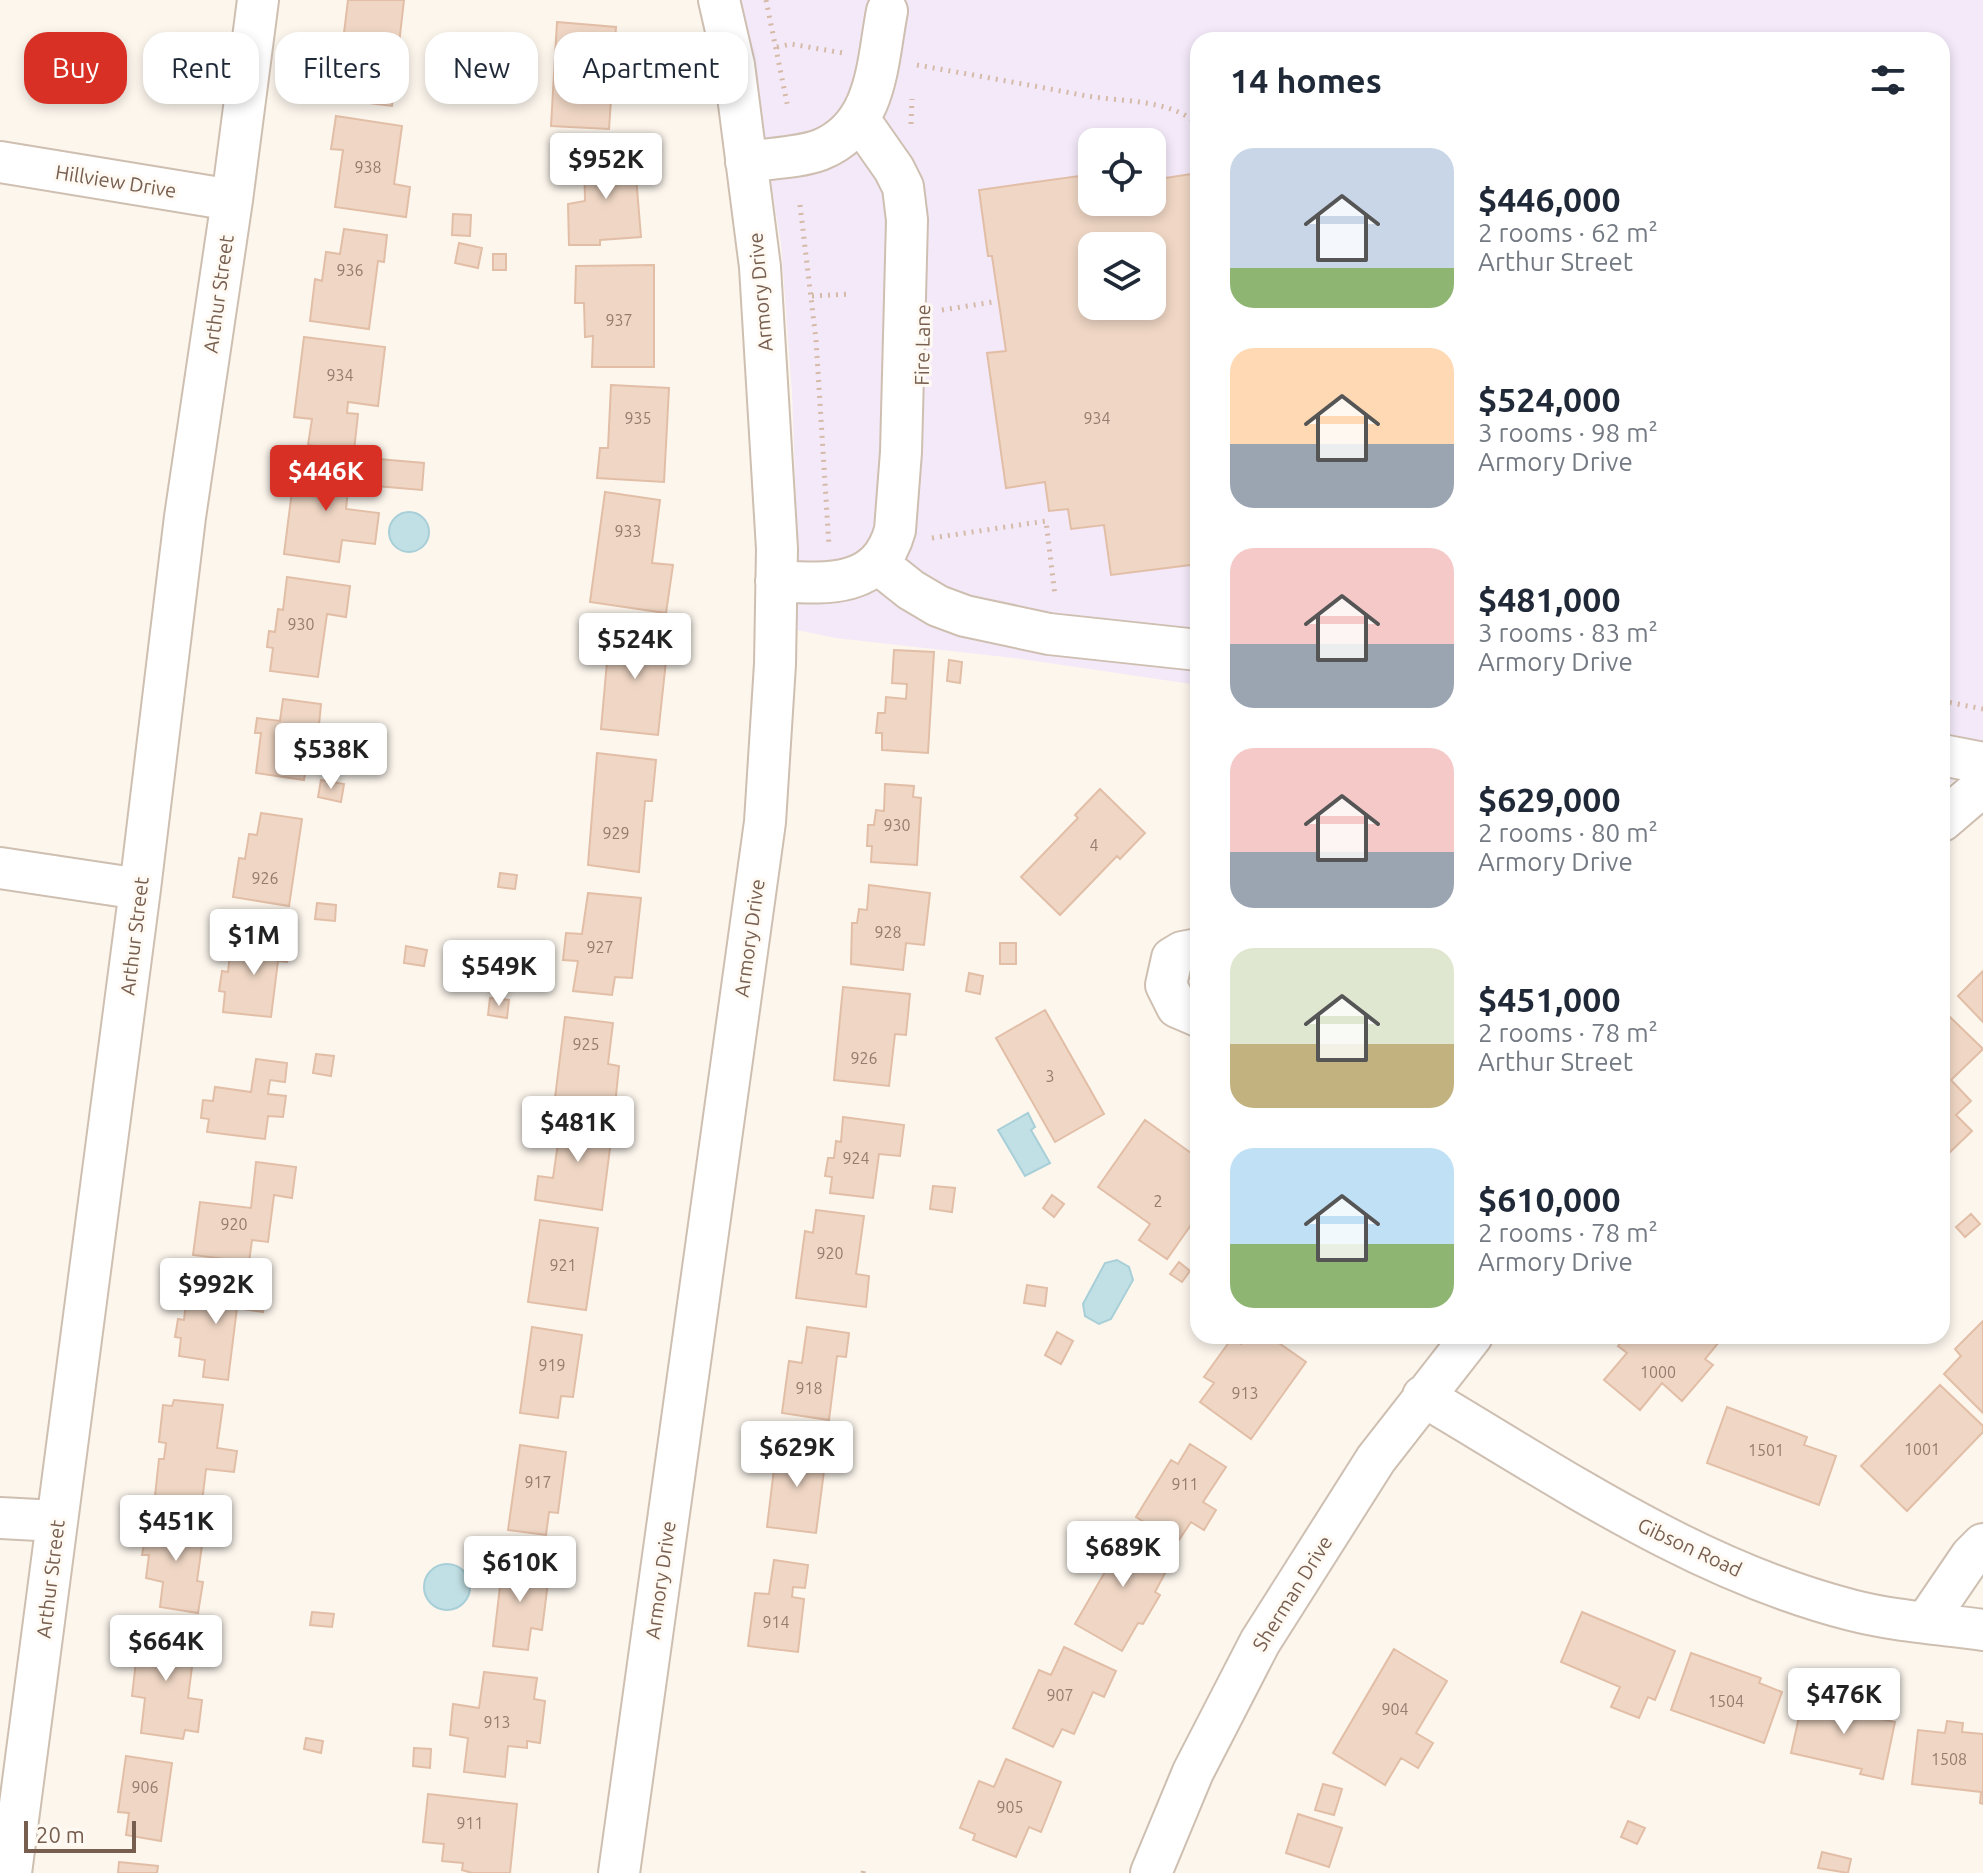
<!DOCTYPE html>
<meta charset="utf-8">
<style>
body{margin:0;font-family:Ubuntu,sans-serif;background:#f2f2f3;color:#1f2937;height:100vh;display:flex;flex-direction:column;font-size:30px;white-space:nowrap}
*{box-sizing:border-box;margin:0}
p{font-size:26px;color:#747a83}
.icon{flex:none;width:44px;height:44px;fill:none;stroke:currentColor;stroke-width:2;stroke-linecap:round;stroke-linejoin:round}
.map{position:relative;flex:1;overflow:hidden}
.details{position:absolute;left:1190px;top:32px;width:760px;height:1312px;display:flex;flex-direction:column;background:#fff;border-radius:24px;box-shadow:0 4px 12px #0003}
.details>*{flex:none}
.hud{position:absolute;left:24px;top:32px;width:760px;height:72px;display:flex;gap:16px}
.controls{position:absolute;left:1078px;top:128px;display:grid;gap:16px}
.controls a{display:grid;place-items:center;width:88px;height:88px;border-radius:16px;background:#fff;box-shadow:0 4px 12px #0003;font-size:40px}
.scale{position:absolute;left:24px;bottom:20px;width:112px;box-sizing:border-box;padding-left:8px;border:4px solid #775e4f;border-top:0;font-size:22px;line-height:28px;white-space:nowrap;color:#775e4f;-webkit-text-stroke:6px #fefaf3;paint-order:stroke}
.price{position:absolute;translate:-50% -68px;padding:0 18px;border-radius:8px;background:#fff;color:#222;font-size:26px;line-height:52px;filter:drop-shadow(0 2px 4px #0008)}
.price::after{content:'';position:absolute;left:50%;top:48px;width:24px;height:18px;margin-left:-12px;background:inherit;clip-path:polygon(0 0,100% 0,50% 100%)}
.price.current{background:#d93025;color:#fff}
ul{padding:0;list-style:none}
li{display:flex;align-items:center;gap:24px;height:200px;padding:0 40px}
li span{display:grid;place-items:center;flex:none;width:224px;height:160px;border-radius:24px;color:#555}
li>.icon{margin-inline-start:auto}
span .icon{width:96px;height:96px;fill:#fffc;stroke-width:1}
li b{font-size:34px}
h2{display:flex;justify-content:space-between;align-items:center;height:96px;padding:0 40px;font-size:34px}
.tag{padding:0 28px;border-radius:24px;background:#fff;box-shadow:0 4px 12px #0003;font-size:28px;line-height:72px}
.tag.current{background:#d93025;color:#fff}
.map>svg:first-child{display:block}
</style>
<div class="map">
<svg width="1983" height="1873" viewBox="0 0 1983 1873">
<rect width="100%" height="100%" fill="#fcf6ed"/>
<path fill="#f3e9f9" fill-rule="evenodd" d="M738,0H1983V755L1946,787L1942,786V40H1198V685L1022,659L836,638L797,630V532L792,392L781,244L755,86ZM1092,142H1152V202H1092ZM1092,246H1152V306H1092Z"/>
<path fill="#c1e0e5" stroke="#a8cfd7" stroke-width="2" d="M389 532a20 20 0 1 1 40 0a20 20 0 1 1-40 0Z
M1028,1113L1035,1127L1031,1130L1050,1163L1025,1176L998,1130Z
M1117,1260L1129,1267L1133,1280L1111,1319L1099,1324L1085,1316L1083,1304L1105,1263Z
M424 1587a23 23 0 1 1 46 0a23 23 0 1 1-46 0Z"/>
<path fill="#f0d7c5" stroke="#e2bea7" stroke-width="2" fill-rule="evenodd" d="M348,0H404L392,106L336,99Z
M557,22L616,27L609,129L551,126Z
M336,116L402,126L394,184L410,187L406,217L335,207L343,150L331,149Z
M634,152L641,237L600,240V245H569L568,204L585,201L584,154Z
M1092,161V202H1152V180L1198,173V564L1111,575L1104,525L1071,529L1068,509L1049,511L1045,482L1006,488L987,353L1006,351L992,256H988L979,190L1087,175L1085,162ZM1092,246H1152V306H1092Z
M453,214L471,215L470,236L452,235Z
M344,229L387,235L384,262L378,261L369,329L310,321L315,279L322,281L326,252L340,254Z
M459,243L482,248L478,268L455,263Z
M493,254H506V270H493Z
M654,265V367H592L593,336L585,337L584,303H575L576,266Z
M304,337L385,347L378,406L348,402L347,413L358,414L354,451L308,445L312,419L294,417Z
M611,385L669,388L664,482L597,478L600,448H608Z
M305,456L351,463L346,509L379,513L375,544L342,540L339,562L284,554L293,483L302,484Z
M378,459L424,463L422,490L376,486Z
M605,492L660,500L652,563L673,565L666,613L590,602Z
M287,577L350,586L346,617L327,614L318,677L270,671L273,648L267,647L269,631L275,632L278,609L283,610Z
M610,628L669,633L658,735L601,729Z
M894,650L934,652L928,753L882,750V733H876L878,713H885L886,697L906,699L907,684L892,683Z
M949,660L962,662L960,683L947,681Z
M283,699L321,704L319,725L350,729L347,752L309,747L304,780L256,773L261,733H255L257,718L280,721Z
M597,753L656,760L652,801H645L639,872L588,865Z
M321,780L344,784L341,802L318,797Z
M885,784L914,786L913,797L921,798L917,865L871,862L872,846H867L868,825H874L876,810L884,811Z
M1100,789L1145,833L1120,859L1117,856L1060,915L1021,877L1078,818L1075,815Z
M261,813L302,819L289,906L233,897L239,858L245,859L249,834L257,835Z
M500,873L517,875L515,889L498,887Z
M869,885L930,893L924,945L906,943L903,970L851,964L852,923H857L859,909L867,910Z
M588,893L641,898L632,978L615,977L612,995L573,991L578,961L563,960L566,933L582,934Z
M317,903L336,905L335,921L315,919Z
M250,934L289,939L287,962L278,961L271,1017L223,1012L225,992L219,991L222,971L228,972L230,953L248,955Z
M1000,943H1016V964H1000Z
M406,946L427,950L424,966L404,963Z
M1983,971V1022L1958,996Z
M969,973L983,976L980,994L966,991Z
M843,987L910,994L906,1035L895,1034L889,1086L834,1080Z
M490,998L509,1000L507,1018L488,1015Z
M1045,1010L1104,1114L1055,1142L996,1038Z
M1948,1015L1983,1049L1951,1080L1971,1101L1956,1115L1972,1131L1946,1156L1942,1151V1021Z
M565,1017L613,1023L608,1064L619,1066L615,1105L555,1098Z
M316,1054L334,1056L331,1076L313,1073Z
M256,1059L287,1063L285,1082L270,1080L268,1094L286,1096L283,1117L268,1116L265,1139L207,1132L209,1119L201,1118L203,1100L213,1101L215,1087L251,1092Z
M554,1116L613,1125L602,1210L535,1200L538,1176L553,1178L558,1143H551Z
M843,1117L904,1125L900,1156L879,1154L873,1198L830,1193L832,1177L825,1176L828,1158H834L836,1141L841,1142Z
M1145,1120L1198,1158V1215L1167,1259L1139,1240L1150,1224L1098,1187Z
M256,1162L296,1167L292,1198L274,1195L268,1242L252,1240L249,1262L193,1255L200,1202L251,1208Z
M933,1186L955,1188L952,1212L930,1209Z
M1052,1195L1064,1204L1054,1217L1043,1208Z
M816,1210L864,1216L856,1274L869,1276L866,1307L796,1298L805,1231L813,1233Z
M1971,1214L1980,1224L1965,1237L1956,1227Z
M540,1220L598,1228L586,1310L528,1302Z
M1179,1262L1190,1271L1182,1282L1170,1274Z
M210,1282L266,1289L263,1312L237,1308L228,1380L203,1377L205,1360L179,1356L181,1338L175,1337L178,1319L184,1320L186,1302L207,1305Z
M1027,1285L1047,1288L1045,1306L1024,1303Z
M1983,1321V1413L1944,1374L1961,1356L1955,1349Z
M532,1327L582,1335L573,1397L561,1396L558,1418L520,1413Z
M807,1327L849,1333L846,1357L837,1356L829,1420L782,1413L789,1361L802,1363Z
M1057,1332L1073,1341L1061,1364L1045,1355Z
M1246,1336H1269L1306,1362L1251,1439L1200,1402L1214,1383L1204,1377L1232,1338L1241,1344Z
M1626,1336H1724L1705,1359L1713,1365L1682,1401L1662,1383L1640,1410L1604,1380L1627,1353L1618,1346Z
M1940,1385L1983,1426V1432L1907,1511L1861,1466Z
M174,1400L223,1405L217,1448L237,1451L234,1472L206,1469L202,1502L155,1496L159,1459H164L166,1443L159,1442L163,1405L172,1406Z
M1727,1407L1807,1437L1804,1445L1836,1456L1819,1505L1707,1463Z
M782,1443L827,1448L816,1533L767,1527L774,1469L779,1470Z
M1190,1444L1226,1467L1203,1502L1216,1510L1204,1530L1191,1522L1177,1543L1136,1517L1171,1460L1178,1464Z
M520,1445L566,1452L558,1513L549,1512L546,1535L508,1530Z
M157,1517L205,1524L197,1581L203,1582L198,1613L160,1607L163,1582L146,1578L149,1555H142L145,1539L153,1540Z
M1107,1525L1171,1562L1155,1592L1160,1595L1143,1624L1138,1623L1122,1651L1075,1624L1113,1558L1094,1548Z
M774,1560L808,1565L805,1588L793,1587L792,1597L804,1599L798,1652L748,1646L755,1593L769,1594Z
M503,1561L550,1566L542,1630L531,1628L528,1650L493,1646Z
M312,1612L334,1614L332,1627L310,1625Z
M1582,1612L1675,1651L1655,1700L1648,1697L1639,1718L1611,1707L1620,1687L1561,1662Z
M140,1627L196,1635L188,1698L202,1700L198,1732L185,1730L183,1739L141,1733L145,1698L132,1696Z
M1064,1647L1116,1671L1104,1697L1093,1692L1074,1734L1062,1729L1053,1747L1013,1728L1039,1670L1051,1675Z
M1394,1649L1447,1681L1416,1733L1433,1743L1418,1768L1401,1758L1385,1785L1333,1753Z
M1691,1653L1761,1678L1759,1683L1782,1692L1764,1743L1671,1710Z
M484,1672L537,1678L534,1699L545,1701L540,1743L527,1741V1748L508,1746L505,1777L464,1772L468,1738L450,1735L453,1704L479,1708Z
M1803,1699L1833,1706L1834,1701L1872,1709L1870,1717L1895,1722L1883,1779L1860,1774L1862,1769L1791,1753Z
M1947,1721L1963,1723L1962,1732L1983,1734V1804L1980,1803L1981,1792L1912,1784L1918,1730L1945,1733Z
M306,1738L323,1741L321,1753L304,1749Z
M414,1748L431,1749L430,1768L413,1766Z
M126,1756L172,1763L161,1841L126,1835L129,1813L118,1812Z
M1006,1759L1061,1782L1041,1832L1029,1827L1016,1857L973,1840L975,1834L960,1828L979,1781L994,1787Z
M1323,1784L1342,1789L1334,1815L1315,1810Z
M428,1794L517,1804L510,1873H472L462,1870L463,1863L442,1861L444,1844L423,1842Z
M1298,1814L1342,1828L1329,1867L1286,1853Z
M1628,1821L1645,1828L1637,1844L1621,1837Z
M1822,1852L1851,1859L1848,1873L1818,1868Z
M119,1862L158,1866L157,1873H118Z"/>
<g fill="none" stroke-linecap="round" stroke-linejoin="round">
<g stroke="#cebfb1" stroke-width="44">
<path id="minor" d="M0,162L232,200
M746,162C770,158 798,158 820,150C878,127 877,63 887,11
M877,563L911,590L938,606L965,616L1049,634L1198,650
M776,581C826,584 879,589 895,530L901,452L907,220L903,187L894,169L859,119
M1942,755L1983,763
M1942,821L1983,786
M0,868L140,889
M1198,949L1182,952L1172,958L1166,985L1177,1007L1198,1016
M1423,1396C1560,1477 1695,1570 1851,1610C1893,1621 1939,1624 1983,1630
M0,1518L57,1521
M1926,1622L1971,1556L1983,1544
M11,1873L140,889L185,517L232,200L258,0
M619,1873L765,822L775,664L777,549L760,267L734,65L719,0
M1151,1873L1193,1772L1260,1642L1376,1459L1472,1336"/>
</g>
<path stroke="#d6baa8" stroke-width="5" stroke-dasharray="2 6" stroke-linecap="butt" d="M766,0L788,108
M1373,40H1380
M777,47L791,44L843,53
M917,65C973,75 1030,85 1087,96C1124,102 1168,99 1198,124
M911,124L912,99
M800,205L816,340L829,546
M812,296L852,294
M942,310L993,302
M932,538L1046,521L1055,596
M1942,701L1983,709
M863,1873L864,1868"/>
<use href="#minor" stroke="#fff" stroke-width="40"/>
</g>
<g text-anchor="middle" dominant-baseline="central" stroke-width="6" stroke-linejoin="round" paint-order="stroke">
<g font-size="16" fill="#957c6c">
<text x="368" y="167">938</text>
<text x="350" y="270">936</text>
<text x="619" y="320">937</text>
<text x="340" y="375">934</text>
<text x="638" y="418">935</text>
<text x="1097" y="418">934</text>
<text x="628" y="531">933</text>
<text x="301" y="624">930</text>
<text x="897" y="825">930</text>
<text x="616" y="833">929</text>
<text x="1094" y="845">4</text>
<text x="265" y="878">926</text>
<text x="888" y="932">928</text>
<text x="600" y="947">927</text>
<text x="586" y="1044">925</text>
<text x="864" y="1058">926</text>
<text x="1050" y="1076">3</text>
<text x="856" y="1158">924</text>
<text x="1158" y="1201">2</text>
<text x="234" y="1224">920</text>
<text x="830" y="1253">920</text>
<text x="563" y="1265">921</text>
<text x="552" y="1365">919</text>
<text x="1658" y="1372">1000</text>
<text x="809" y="1388">918</text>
<text x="1245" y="1393">913</text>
<text x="1922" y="1449">1001</text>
<text x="1766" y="1450">1501</text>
<text x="538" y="1482">917</text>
<text x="1185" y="1484">911</text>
<text x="776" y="1622">914</text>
<text x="1060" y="1695">907</text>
<text x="1726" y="1701">1504</text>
<text x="1395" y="1709">904</text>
<text x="497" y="1722">913</text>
<text x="1949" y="1759">1508</text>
<text x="145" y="1787">906</text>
<text x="1010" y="1807">905</text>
<text x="470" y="1823">911</text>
</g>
<g font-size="20" fill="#775e4f" stroke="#fefaf3">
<text transform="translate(116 181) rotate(9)">Hillview Drive</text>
<text transform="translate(760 292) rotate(-95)">Armory Drive</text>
<text transform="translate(218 294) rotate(-82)">Arthur Street</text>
<text transform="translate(922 345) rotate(-89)">Fire Lane</text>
<text transform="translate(134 936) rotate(-83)">Arthur Street</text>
<text transform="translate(749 938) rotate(-82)">Armory Drive</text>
<text transform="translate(1690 1547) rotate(25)">Gibson Road</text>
<text transform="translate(50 1579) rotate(-83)">Arthur Street</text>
<text transform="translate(660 1580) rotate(-82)">Armory Drive</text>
<text transform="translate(1292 1593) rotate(-58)">Sherman Drive</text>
</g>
</g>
</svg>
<div class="controls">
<a><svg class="icon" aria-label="locate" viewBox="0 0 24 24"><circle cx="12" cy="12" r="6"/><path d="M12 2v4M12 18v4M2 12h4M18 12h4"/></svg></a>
<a><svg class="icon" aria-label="layers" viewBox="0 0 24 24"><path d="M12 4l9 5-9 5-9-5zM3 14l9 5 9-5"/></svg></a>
</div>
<div class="scale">20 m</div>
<b class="price" style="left:606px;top:201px">$952K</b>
<b class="price current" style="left:326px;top:513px">$446K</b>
<b class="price" style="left:635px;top:681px">$524K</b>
<b class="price" style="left:331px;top:791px">$538K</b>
<b class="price" style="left:254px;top:977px">$1M</b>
<b class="price" style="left:499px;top:1008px">$549K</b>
<b class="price" style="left:578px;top:1164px">$481K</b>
<b class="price" style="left:216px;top:1326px">$992K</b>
<b class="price" style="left:797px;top:1489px">$629K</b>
<b class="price" style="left:176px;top:1563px">$451K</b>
<b class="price" style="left:1123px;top:1589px">$689K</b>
<b class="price" style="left:520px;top:1604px">$610K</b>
<b class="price" style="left:166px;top:1683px">$664K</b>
<b class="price" style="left:1844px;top:1736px">$476K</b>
<div class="hud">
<a class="tag current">Buy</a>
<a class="tag">Rent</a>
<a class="tag">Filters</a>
<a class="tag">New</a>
<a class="tag">Apartment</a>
</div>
<section class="details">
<h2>14 homes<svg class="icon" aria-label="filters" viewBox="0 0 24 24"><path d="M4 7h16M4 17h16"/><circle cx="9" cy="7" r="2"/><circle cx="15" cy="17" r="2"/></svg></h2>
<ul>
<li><span style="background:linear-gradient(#c9d6e8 75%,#8fb573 0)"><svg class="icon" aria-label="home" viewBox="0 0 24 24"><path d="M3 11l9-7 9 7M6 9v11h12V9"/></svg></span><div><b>$446,000</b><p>2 rooms · 62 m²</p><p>Arthur Street</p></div></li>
<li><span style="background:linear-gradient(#ffd9b3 60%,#9aa5b1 0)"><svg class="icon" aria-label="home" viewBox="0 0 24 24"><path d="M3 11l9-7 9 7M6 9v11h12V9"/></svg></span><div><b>$524,000</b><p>3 rooms · 98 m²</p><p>Armory Drive</p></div></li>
<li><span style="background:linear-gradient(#f6c9c9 60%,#9aa5b1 0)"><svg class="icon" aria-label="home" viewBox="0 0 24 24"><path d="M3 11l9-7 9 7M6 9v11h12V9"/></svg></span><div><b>$481,000</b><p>3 rooms · 83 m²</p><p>Armory Drive</p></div></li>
<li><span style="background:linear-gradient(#f6c9c9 65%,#9aa5b1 0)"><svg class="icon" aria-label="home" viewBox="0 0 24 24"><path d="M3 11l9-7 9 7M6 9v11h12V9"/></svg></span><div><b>$629,000</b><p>2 rooms · 80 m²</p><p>Armory Drive</p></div></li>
<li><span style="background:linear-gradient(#dfe7d0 60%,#c2b280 0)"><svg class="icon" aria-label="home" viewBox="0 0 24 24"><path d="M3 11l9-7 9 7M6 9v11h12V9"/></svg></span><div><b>$451,000</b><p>2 rooms · 78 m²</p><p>Arthur Street</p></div></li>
<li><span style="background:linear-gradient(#bfe0f5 60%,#8fb573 0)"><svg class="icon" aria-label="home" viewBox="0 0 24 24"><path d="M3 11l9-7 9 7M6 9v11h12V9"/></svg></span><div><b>$610,000</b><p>2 rooms · 78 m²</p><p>Armory Drive</p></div></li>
</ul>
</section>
</div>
